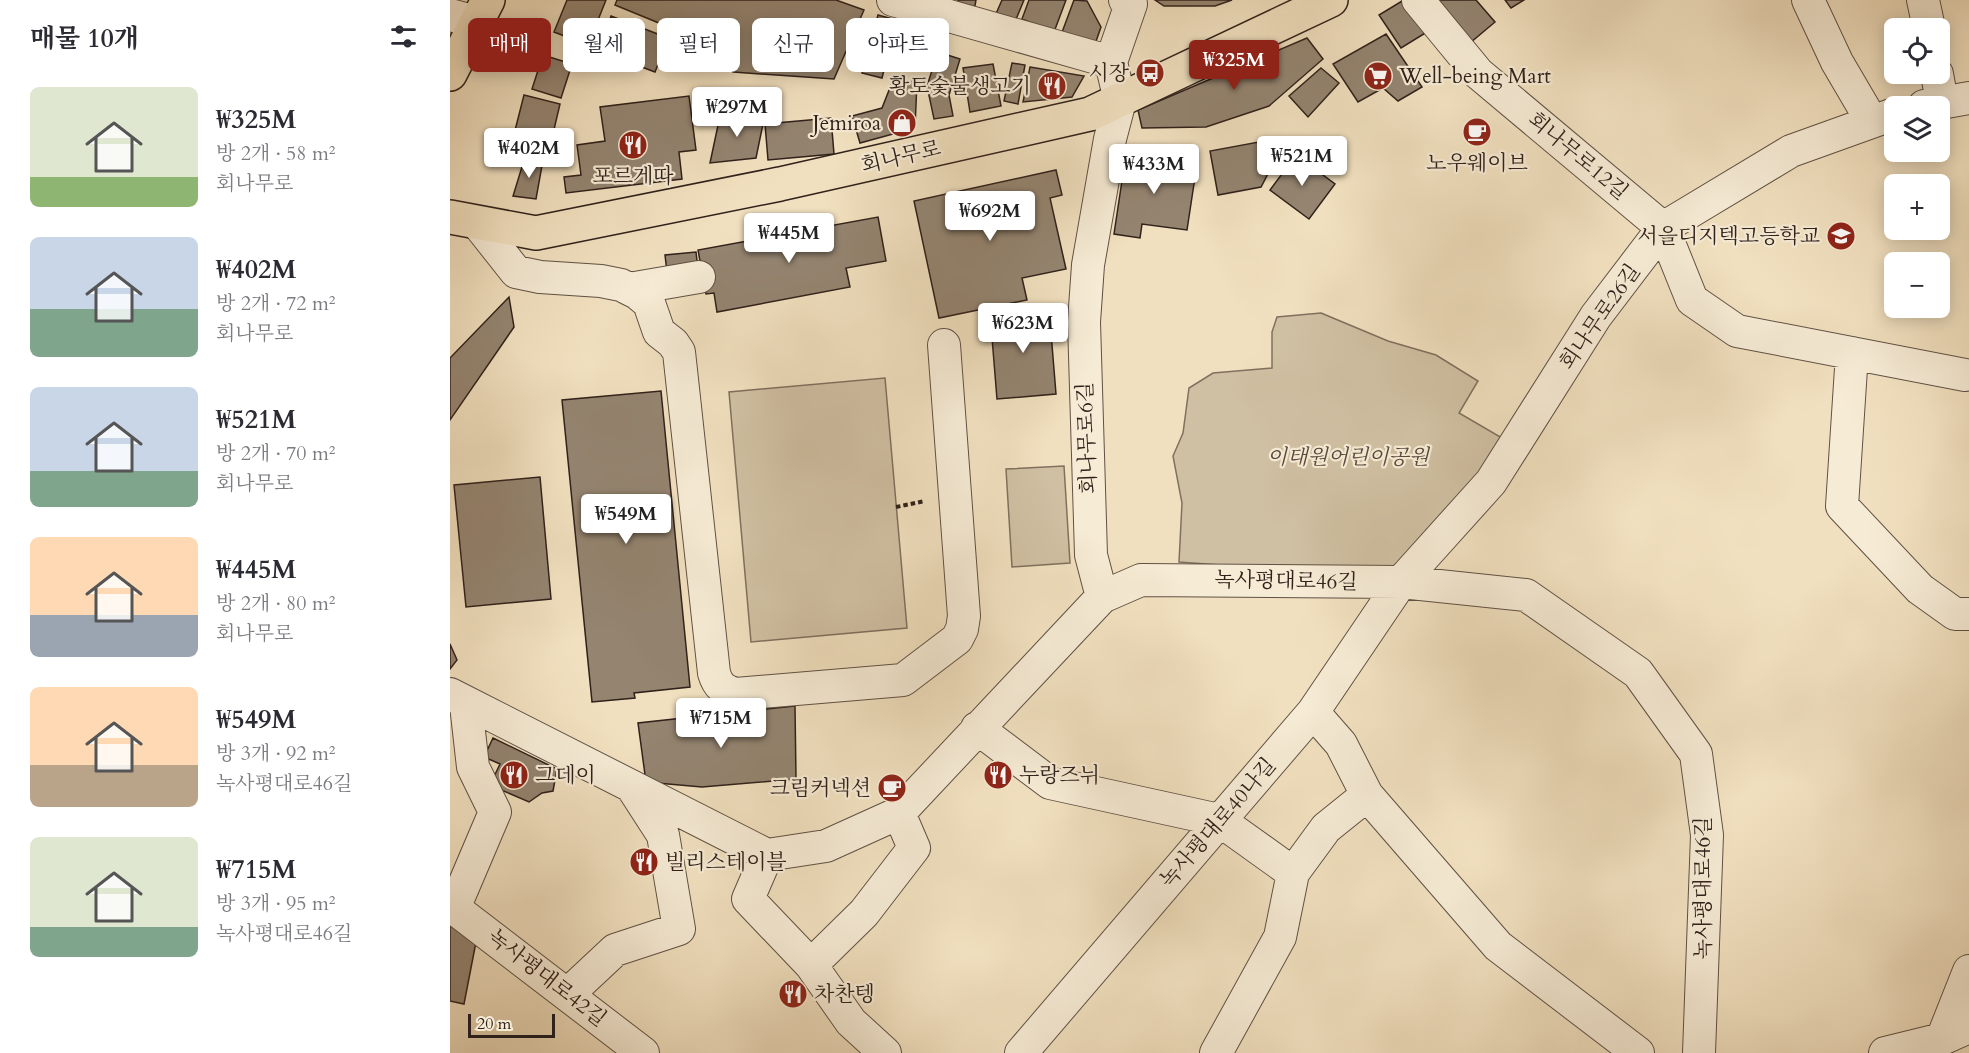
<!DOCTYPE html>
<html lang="ko">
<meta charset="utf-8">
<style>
body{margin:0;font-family:Cardo,"Noto Serif KR",serif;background:#f7f7f7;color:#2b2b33;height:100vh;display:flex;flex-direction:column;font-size:22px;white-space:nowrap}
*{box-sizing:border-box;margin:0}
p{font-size:20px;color:#7c7c81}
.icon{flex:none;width:33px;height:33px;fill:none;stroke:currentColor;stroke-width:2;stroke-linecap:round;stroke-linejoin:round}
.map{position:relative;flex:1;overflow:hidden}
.panel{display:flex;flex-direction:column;background:#fff;width:450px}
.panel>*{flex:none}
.top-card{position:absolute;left:18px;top:18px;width:570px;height:54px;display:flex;gap:12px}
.controls{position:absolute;left:1434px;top:18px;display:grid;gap:12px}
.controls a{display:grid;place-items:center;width:66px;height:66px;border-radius:9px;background:#fff;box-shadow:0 3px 15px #0003;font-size:30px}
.scale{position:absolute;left:18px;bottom:15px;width:87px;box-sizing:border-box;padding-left:6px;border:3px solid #30211b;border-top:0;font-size:16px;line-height:21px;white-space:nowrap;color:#30211b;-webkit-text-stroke:4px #f6ebd5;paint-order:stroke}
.price{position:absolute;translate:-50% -51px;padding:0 14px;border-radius:6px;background:#fff;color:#222;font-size:20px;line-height:39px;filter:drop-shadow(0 2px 3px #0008)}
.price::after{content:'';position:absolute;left:50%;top:36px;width:18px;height:14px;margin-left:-9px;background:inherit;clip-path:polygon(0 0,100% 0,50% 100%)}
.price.active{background:#8f2418;color:#fff}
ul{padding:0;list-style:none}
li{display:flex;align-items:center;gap:18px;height:150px;padding:0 30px}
li span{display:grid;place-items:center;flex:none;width:168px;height:120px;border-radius:9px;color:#555}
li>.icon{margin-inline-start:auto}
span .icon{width:72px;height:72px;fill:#fffc;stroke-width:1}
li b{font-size:26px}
h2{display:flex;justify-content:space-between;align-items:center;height:72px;padding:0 30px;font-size:26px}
.chip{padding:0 21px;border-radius:9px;background:#fff;box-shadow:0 3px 15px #0003;font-size:21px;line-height:54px}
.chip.active{background:#8f2418;color:#fff}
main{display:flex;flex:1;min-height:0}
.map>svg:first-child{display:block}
</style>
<main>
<section class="panel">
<h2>매물 10개<svg class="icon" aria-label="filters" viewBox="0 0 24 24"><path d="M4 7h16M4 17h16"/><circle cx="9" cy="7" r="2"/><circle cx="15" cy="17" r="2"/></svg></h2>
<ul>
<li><span style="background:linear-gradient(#dfe7d0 75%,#8fb573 0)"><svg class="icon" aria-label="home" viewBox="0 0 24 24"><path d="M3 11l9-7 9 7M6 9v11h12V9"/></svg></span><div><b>₩325M</b><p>방 2개 · 58 m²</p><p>회나무로</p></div></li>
<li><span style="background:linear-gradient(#c9d6e8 60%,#7fa58c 0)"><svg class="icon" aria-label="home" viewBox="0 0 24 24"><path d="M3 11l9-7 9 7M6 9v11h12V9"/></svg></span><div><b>₩402M</b><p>방 2개 · 72 m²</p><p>회나무로</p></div></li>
<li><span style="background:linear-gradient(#c9d6e8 70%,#7fa58c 0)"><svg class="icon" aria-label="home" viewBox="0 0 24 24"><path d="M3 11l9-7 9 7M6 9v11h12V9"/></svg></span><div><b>₩521M</b><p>방 2개 · 70 m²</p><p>회나무로</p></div></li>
<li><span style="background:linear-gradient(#ffd9b3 65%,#9aa5b1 0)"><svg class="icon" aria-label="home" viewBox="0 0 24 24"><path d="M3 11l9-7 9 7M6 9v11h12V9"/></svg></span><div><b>₩445M</b><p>방 2개 · 80 m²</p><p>회나무로</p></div></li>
<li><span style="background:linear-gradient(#ffd9b3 65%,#b9a48a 0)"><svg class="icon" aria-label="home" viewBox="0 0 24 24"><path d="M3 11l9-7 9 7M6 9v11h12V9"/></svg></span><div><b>₩549M</b><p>방 3개 · 92 m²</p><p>녹사평대로46길</p></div></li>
<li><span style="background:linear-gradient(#dfe7d0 75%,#7fa58c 0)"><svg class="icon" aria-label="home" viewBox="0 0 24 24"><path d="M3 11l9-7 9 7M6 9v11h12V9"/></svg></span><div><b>₩715M</b><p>방 3개 · 95 m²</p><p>녹사평대로46길</p></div></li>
</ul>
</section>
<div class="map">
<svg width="1519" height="1053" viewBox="0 0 1519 1053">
<rect width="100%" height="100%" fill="#f1e0bf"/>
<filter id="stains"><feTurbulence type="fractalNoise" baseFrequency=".00333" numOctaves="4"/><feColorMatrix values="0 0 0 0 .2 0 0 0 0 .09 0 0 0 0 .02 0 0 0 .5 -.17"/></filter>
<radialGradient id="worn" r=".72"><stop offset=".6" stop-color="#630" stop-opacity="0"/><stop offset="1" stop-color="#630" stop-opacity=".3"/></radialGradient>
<path fill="#d0c0a3" stroke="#80705f" stroke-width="1.5" d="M871,313L938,341L986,355L1028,381L1009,413L1052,438L978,550L921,576L729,562L732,503L723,456L733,433L739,388L763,373L822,368V332L827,317Z
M435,378L457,628L301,642L279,392Z
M614,466L620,563L562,567L556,469Z"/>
<path fill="#948470" stroke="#30211b" stroke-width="1.5" d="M117,0H156L138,45L104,32Z
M167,0H386L414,10L384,79L283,72L243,37L165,5Z
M508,0H526L524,11L506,7Z
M552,0H574L564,24L545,16Z
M579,0H616L604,32L572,19Z
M624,0L637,1L651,27L644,47L611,35Z
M705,0H782L765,6H714Z
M984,0H1026L1045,22L1020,43Z
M1055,0H1074L1061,8Z
M952,1L977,32L951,48L929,15Z
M428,15L472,27L463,60L438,54L432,78L412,73Z
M161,16L218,38L205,72L149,51Z
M936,34L972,87L948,101L933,88L908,102L883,64Z
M857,38L873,59L819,106L756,127L692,128L688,110Z
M488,52L510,59L499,95L503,116L484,119L477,86Z
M93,55L122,64L111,98L82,89Z
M562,63L575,65L568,104L554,101Z
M543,64L551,106L520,112L513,68Z
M580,67L634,76L622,97L573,102Z
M871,68L889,83L858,117L839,96Z
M443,80L467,82L465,128L410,143L402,116L432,108Z
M74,95L110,104L97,159L60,150Z
M239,96L246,150L229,152L232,179L116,193L114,177L131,175L127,145L155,141L150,107Z
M271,111L314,119L306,158L260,163Z
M381,118L384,154L318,160L315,124Z
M814,141L820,170L811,187L768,195L760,151Z
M676,154L747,164L737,230L692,224L690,238L664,234Z
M846,155L885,184L859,219L820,190Z
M75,157L93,160L86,199L63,196Z
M606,170L612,195L600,198L616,269L572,278L577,300L489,318L464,201Z
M428,217L436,261L396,268L400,287L267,312L264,293L256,294L248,250Z
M246,252L248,269L217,272L215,255Z
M59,297L64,327L0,420V358Z
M599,308L606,394L547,399L540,313Z
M211,391L240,687L184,693L185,698L142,702L112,400Z
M90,477L101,599L16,607L4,485Z
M0,644L7,660L0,669Z
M345,706L346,779L252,787L196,782L188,723Z
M43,738L107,769L103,791L92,793L79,802L40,785L50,764L34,757Z
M0,925L26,942L14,1004L0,1001Z"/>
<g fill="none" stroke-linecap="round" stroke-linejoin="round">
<g stroke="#605144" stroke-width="34">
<path id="minor" d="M443,0L661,62L670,101L660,139L638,265L634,322L641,555L652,597
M968,0L1028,73L1213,228L1242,300L1287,331L1515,375
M1358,0L1387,62L1421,120
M1473,0L1479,28
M0,15L26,22
M661,62L681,4L675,0
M1487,74L1492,102
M1474,106L1519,98
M28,224L66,272L90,277L151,281L171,285L187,293L199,303L209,332L223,343L229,352L264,673C268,686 273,690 286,694L453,680L507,639L512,629L514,616L494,345
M179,289L249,277
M1402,353L1392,506L1470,589L1505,614H1519
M0,694L317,855L376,846L449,813L652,597L691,580L951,582L1076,595L1188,673L1246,754L1257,835L1249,1053
M863,712L891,744L917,795L1048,946L1188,1053
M527,728L600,783L769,820L843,873L830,937L766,1053
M317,855L298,899L361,965L401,1022L435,1053
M843,873L876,828L917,795
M0,905L193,1053
M5,906L45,812L23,767L16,705
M361,965L414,913L464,848L449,813
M118,994L165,950L229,929L213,835L182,787
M1492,1039L1519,971
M571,1053L863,712L951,582L1041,482L1146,316L1213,228L1341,151L1444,114
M1435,1053L1492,1039L1519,1027"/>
</g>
<g stroke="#30211b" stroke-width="36">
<path id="major" d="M0,74L38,0
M0,217L86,233L330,184L640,114L881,0"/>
</g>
<path stroke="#30211b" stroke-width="4" stroke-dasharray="4.5 3" stroke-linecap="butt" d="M446,507L475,501"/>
<use href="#minor" stroke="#f6ebd5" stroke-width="32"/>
<use href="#major" stroke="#f1e0bf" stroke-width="33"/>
</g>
<defs>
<g id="bus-disc" transform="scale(1.5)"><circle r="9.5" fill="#8f2418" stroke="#f6ebd5"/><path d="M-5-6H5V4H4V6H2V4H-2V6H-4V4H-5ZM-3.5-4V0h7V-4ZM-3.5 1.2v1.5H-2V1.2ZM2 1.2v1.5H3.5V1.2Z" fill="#fff"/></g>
<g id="supermarket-disc" transform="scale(1.5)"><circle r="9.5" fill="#8f2418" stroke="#f6ebd5"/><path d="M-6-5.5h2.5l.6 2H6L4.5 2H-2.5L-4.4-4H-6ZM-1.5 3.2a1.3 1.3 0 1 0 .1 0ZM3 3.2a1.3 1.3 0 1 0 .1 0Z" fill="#fff"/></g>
<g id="restaurant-disc" transform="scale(1.5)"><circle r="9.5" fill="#8f2418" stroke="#f6ebd5"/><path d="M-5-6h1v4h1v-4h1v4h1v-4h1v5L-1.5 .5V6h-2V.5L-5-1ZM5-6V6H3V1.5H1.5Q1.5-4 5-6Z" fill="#fff"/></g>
<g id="shop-disc" transform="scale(1.5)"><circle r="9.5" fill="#8f2418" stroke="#f6ebd5"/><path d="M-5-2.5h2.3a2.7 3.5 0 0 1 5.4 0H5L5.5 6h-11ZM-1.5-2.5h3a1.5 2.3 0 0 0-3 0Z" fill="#fff"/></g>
<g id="cafe-disc" transform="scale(1.5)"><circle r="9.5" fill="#8f2418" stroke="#f6ebd5"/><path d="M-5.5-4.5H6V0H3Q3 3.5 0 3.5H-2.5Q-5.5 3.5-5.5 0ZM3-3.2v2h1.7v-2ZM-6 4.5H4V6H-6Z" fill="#fff"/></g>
<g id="school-disc" transform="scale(1.5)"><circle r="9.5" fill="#8f2418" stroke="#f6ebd5"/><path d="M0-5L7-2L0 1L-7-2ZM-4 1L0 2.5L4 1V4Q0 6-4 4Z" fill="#fff"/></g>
</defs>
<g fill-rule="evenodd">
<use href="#bus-disc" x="700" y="73"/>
<use href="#supermarket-disc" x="928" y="76"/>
<use href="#restaurant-disc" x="602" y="86"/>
<use href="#shop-disc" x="452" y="123"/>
<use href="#cafe-disc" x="1027" y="132"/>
<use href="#restaurant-disc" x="183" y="145"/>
<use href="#school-disc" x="1391" y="236"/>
<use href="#restaurant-disc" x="64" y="775"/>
<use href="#restaurant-disc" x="548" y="775"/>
<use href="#cafe-disc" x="442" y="788"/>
<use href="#restaurant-disc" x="194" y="862"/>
<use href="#restaurant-disc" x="343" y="994"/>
</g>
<g text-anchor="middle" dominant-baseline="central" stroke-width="4.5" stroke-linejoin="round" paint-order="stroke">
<g font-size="21" fill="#30211b" stroke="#f6ebd5" text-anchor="end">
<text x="679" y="73">시장</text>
<text x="949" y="76" text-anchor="start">Well-being Mart</text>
<text x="581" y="86">황토숯불생고기</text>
<text x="431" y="123">Jemiroa</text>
<text x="1027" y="163" text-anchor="middle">노우웨이브</text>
<text x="183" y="176" text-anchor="middle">포르게따</text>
<text x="1370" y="236">서을디지텍고등학교</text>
<text x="85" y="775" text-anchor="start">그데이</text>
<text x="569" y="775" text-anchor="start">누랑즈뉘</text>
<text x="421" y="788">크림커넥션</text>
<text x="215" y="862" text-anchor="start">빌리스테이블</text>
<text x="364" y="994" text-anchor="start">차찬텡</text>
</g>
<g font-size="21" fill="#30211b" stroke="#f6ebd5">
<text transform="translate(1128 156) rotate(40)">회나무로12길</text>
<text transform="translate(451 157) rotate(-13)">회나무로</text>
<text transform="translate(1150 317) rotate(-55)">회나무로26길</text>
<text transform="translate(637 438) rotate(-92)">회나무로6길</text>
<text transform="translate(836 581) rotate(1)">녹사평대로46길</text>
<text transform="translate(768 823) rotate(-49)">녹사평대로40나길</text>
<text transform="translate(1253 888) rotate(-90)">녹사평대로46길</text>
<text transform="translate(97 978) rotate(38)">녹사평대로42길</text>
</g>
<g font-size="21" font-style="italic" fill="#58493d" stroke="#f6ebd5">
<text x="898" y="457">이태원어린이공원</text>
</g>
</g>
<rect width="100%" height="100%" filter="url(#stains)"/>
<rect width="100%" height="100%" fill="url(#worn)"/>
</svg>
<div class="controls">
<a><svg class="icon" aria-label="locate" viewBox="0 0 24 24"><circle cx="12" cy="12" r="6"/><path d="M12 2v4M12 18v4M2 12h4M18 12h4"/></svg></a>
<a><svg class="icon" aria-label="layers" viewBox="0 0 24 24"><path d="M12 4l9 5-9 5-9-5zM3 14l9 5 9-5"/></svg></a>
<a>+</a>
<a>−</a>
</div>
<div class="scale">20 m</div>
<b class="price active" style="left:784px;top:91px">₩325M</b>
<b class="price" style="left:287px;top:138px">₩297M</b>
<b class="price" style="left:79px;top:179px">₩402M</b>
<b class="price" style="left:852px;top:187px">₩521M</b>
<b class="price" style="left:704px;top:195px">₩433M</b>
<b class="price" style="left:540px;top:242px">₩692M</b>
<b class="price" style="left:339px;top:264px">₩445M</b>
<b class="price" style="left:573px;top:354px">₩623M</b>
<b class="price" style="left:176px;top:545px">₩549M</b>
<b class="price" style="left:271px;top:749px">₩715M</b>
<div class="top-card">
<a class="chip active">매매</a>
<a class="chip">월세</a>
<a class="chip">필터</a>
<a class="chip">신규</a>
<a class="chip">아파트</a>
</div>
</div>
</main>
